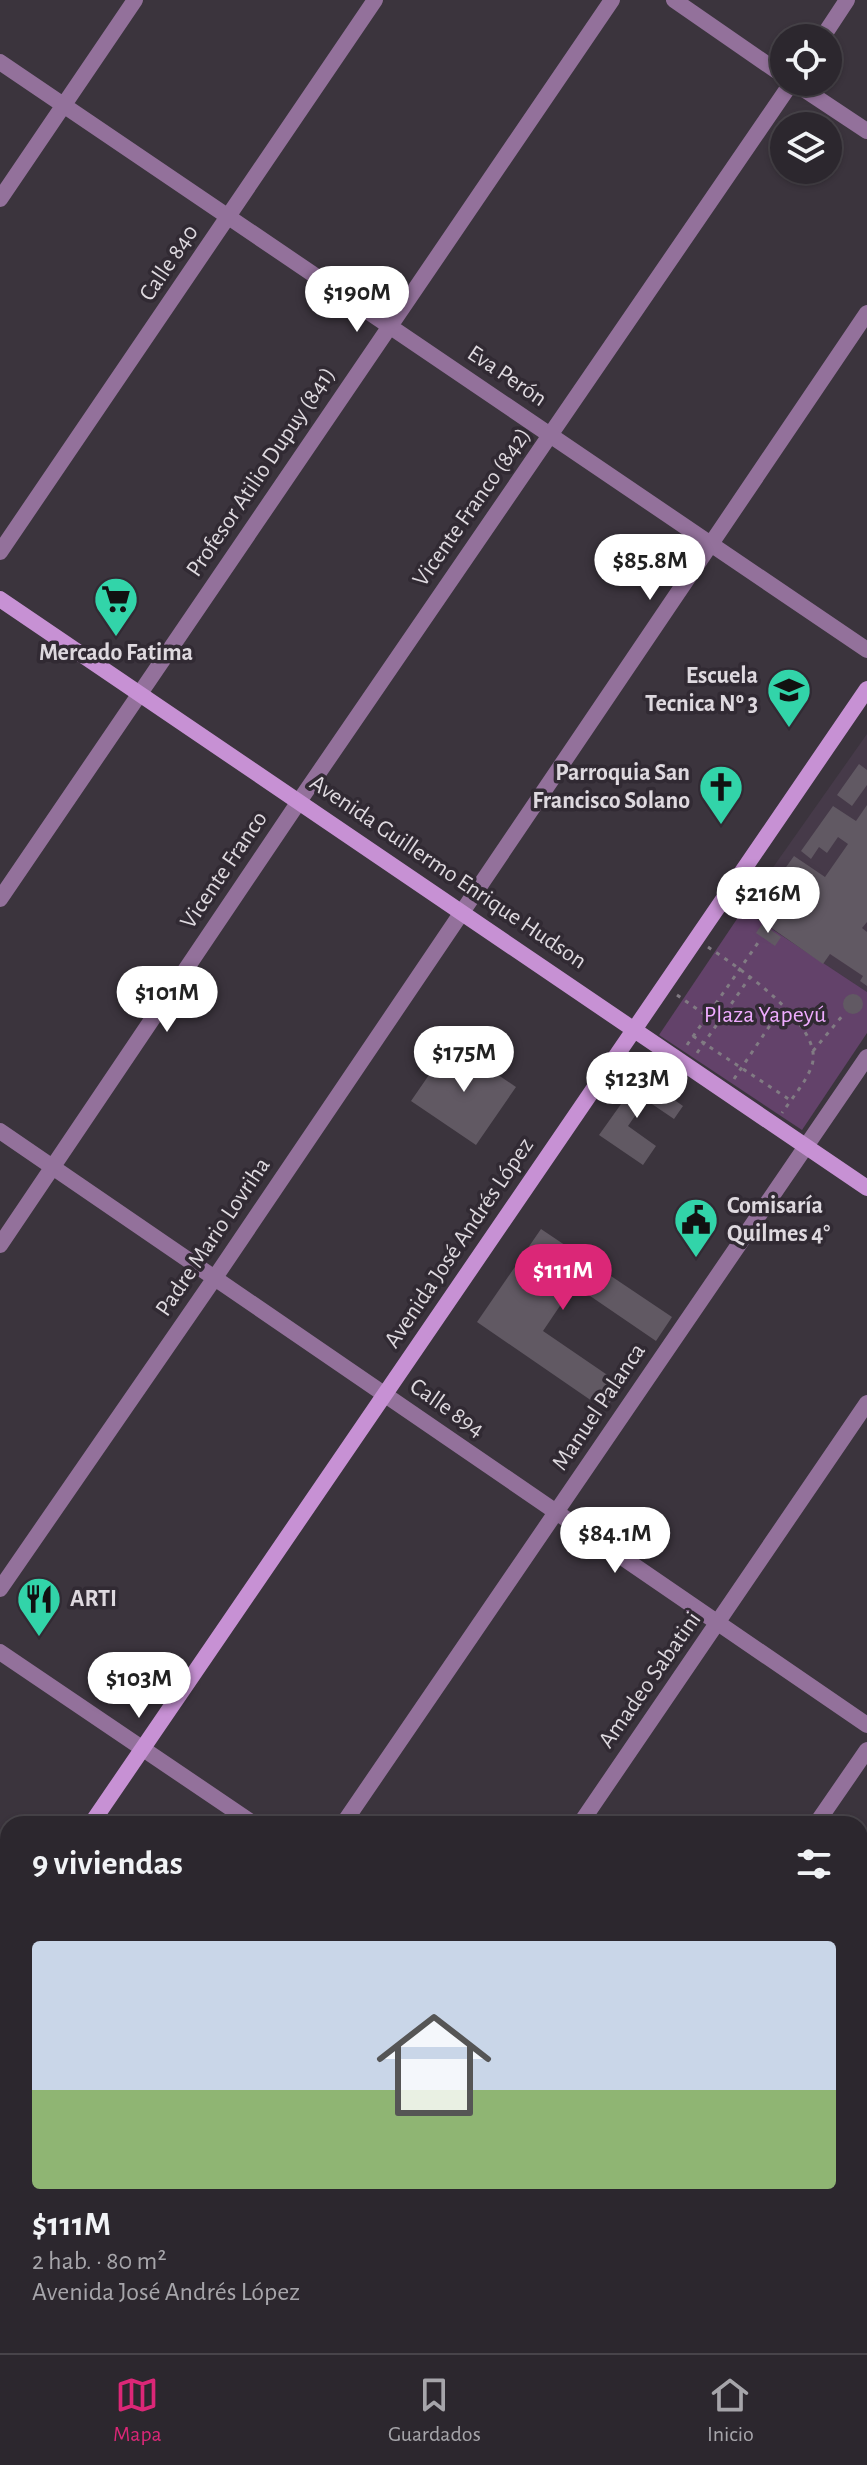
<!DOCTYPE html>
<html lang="es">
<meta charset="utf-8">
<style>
body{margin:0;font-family:"Alegreya Sans",sans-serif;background:#342f36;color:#f1f3f6;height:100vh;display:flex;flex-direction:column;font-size:30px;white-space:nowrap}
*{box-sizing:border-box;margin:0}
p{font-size:26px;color:#a6a5aa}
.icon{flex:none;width:44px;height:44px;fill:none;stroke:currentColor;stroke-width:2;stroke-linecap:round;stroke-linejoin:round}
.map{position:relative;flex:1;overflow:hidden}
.panel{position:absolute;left:0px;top:1816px;width:868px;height:538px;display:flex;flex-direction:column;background:#2c272e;border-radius:24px 24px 0 0;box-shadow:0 2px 6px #0004,0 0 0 2px #48444a}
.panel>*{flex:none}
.controls{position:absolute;left:770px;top:24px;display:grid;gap:16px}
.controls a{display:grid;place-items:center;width:72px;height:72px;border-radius:50%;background:#2c272e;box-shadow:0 2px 6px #0004,0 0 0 2px #48444a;font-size:40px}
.price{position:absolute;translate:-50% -68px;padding:0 18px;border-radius:28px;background:#fff;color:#222;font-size:26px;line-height:52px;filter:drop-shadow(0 2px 4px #0008)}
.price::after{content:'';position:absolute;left:50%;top:48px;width:24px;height:18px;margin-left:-12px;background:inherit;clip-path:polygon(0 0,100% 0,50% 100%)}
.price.active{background:#db2777;color:#fff}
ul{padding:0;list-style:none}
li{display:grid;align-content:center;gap:16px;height:424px;padding:0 32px}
li span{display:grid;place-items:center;height:248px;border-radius:8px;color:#555}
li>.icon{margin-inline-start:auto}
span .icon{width:144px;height:144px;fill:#fffc;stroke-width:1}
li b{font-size:34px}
h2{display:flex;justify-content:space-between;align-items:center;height:96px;padding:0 32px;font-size:34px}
.menu{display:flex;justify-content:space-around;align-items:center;height:112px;border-top:2px solid #48444a;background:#2c272e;font-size:22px;color:#a6a5aa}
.menu a{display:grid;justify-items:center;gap:4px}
.menu .active{color:#db2777}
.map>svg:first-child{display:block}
</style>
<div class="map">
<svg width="867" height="2353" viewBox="0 0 867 2353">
<rect width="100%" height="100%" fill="#3b343d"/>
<path fill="#463a49" d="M867,734V992L743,910Z"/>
<path fill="#63426a" d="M743,910L867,992V1033L802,1130L659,1035Z"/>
<path fill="#615963" d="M859,764L867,770V785L852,806L837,795Z
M867,805V922L862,928L867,932V986L860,981L863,976L830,954L823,964L749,912L755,904L758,906L794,856L825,877L848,844L838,837L827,853L819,847L811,859L801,851L833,806L856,821Z
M762,924L781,937L775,946L756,933Z
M843 1004a10 10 0 1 1 20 0a10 10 0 1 1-20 0Z
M451,1043L516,1087L476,1145L411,1101Z
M649,1082L683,1106L674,1119L646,1100L628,1126L656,1146L643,1165L599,1135L636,1083Z
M541,1229L672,1317L656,1341L574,1285L543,1331L622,1385L605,1410L477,1322Z"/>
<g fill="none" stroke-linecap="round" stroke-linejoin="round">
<path stroke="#817b83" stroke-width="3" stroke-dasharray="4 6" stroke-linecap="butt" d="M708,947C736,966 825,1025 812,1065C807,1081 792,1098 782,1113
M677,995L707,1016
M693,1036L790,1100
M687,1045L760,940
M813,1051L843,1015
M697,1053L750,977
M734,1079L783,1006"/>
<path stroke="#93719b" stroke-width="16" d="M674,0L784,76
M822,38L847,0
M0,62L867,650
M793,82L867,131
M0,199L135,0
M0,552L375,0
M0,899C206,601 406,298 612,0
M0,1131L867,1725
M0,1245L300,800L792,82
M0,1589L214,1279L867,313
M0,1652L254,1824
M343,1824L867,1057
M580,1824L867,1403
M816,1824L867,1750
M860,2103L867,2092
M0,2172L8,2177
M860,2238L867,2242
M0,2328L8,2316
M253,2346L264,2353
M219,2353L224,2346
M454,2353L459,2346
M690,2353L695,2346"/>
<path stroke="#c791d4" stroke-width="16" d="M0,599L867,1188
M91,1824L867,689
M0,1959L8,1947"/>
</g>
<defs>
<g id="supermarket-pin" transform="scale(2.3)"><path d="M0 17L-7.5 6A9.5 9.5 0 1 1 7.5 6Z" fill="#32d4a9" stroke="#312a33"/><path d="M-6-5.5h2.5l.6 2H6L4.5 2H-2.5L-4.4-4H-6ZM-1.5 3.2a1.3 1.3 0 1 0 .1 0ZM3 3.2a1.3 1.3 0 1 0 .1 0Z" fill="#111"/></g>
<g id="school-pin" transform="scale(2.3)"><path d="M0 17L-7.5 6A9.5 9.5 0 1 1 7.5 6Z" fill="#32d4a9" stroke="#312a33"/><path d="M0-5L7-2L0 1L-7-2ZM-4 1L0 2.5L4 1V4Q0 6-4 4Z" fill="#111"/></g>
<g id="church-pin" transform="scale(2.3)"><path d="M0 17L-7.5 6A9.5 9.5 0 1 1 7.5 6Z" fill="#32d4a9" stroke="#312a33"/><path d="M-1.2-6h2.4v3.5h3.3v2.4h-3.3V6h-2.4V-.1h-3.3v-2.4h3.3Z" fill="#111"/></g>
<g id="civic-pin" transform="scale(2.3)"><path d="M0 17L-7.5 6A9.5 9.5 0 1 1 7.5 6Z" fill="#32d4a9" stroke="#312a33"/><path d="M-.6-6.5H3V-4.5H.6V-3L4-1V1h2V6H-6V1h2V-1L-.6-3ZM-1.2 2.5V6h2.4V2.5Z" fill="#111"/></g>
<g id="restaurant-pin" transform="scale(2.3)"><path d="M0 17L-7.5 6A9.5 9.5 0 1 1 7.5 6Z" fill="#32d4a9" stroke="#312a33"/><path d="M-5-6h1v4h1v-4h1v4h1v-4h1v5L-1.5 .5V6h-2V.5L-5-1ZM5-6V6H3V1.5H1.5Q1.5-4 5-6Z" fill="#111"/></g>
</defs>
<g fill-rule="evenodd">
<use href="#supermarket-pin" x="116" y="599"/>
<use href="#school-pin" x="789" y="690"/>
<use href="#church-pin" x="721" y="787"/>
<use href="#civic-pin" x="696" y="1220"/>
<use href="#restaurant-pin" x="39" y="1599"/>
</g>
<g text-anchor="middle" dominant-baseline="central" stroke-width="7" stroke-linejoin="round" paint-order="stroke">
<g font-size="24" fill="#ded9df" stroke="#312a33">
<text transform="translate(169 263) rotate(-56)">Calle 840</text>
<text transform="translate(507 376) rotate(34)">Eva Perón</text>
<text transform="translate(261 472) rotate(-56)">Profesor Atilio Dupuy (841)</text>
<text transform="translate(472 507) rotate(-55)">Vicente Franco (842)</text>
<text transform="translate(224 870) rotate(-56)">Vicente Franco</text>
<text transform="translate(448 872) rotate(34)">Avenida Guillermo Enrique Hudson</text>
<text transform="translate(213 1237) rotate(-56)">Padre Mario Lovriha</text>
<text transform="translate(459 1243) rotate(-56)">Avenida José Andrés López</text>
<text transform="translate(599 1407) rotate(-56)">Manuel Palanca</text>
<text transform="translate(447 1408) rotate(35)">Calle 894</text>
<text transform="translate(650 1680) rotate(-55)">Amadeo Sabatini</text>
</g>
<g font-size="24" font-weight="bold" fill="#ded9df" stroke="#312a33" text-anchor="end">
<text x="116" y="653" text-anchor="middle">Mercado Fatima</text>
<text x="758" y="676">Escuela<tspan x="758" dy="28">Tecnica Nº 3</tspan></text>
<text x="690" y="773">Parroquia San<tspan x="690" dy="28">Francisco Solano</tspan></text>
<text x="727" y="1206" text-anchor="start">Comisaría<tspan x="727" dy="28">Quilmes 4°</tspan></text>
<text x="70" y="1599" text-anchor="start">ARTI</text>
</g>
<g font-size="24" fill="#efacff" stroke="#312a33">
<text x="765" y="1015">Plaza Yapeyú</text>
</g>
</g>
</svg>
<div class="controls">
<a><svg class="icon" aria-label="locate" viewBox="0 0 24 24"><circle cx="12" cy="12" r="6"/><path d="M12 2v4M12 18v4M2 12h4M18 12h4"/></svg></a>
<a><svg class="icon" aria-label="layers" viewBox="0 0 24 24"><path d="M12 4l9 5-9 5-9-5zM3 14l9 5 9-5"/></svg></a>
</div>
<b class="price" style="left:357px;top:334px">$190M</b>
<b class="price" style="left:650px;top:602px">$85.8M</b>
<b class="price" style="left:768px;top:935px">$216M</b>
<b class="price" style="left:167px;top:1034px">$101M</b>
<b class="price" style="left:464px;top:1094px">$175M</b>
<b class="price" style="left:637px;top:1120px">$123M</b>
<b class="price active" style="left:563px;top:1312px">$111M</b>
<b class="price" style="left:615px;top:1575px">$84.1M</b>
<b class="price" style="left:139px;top:1720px">$103M</b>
<section class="panel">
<h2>9 viviendas<svg class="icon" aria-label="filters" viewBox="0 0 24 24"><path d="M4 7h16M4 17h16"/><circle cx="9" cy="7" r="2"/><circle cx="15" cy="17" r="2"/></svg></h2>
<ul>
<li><span style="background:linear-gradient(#c9d6e8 60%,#8fb573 0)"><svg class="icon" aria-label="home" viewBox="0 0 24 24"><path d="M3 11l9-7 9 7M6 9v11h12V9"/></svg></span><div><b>$111M</b><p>2 hab. · 80 m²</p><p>Avenida José Andrés López</p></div></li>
</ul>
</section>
</div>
<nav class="menu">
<a class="active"><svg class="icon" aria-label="map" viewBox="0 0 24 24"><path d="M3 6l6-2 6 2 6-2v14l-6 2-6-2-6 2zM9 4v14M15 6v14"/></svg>Mapa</a>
<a><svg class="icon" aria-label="saved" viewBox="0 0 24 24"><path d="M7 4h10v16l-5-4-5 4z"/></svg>Guardados</a>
<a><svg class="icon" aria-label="home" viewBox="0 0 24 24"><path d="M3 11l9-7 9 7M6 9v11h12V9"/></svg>Inicio</a>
</nav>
